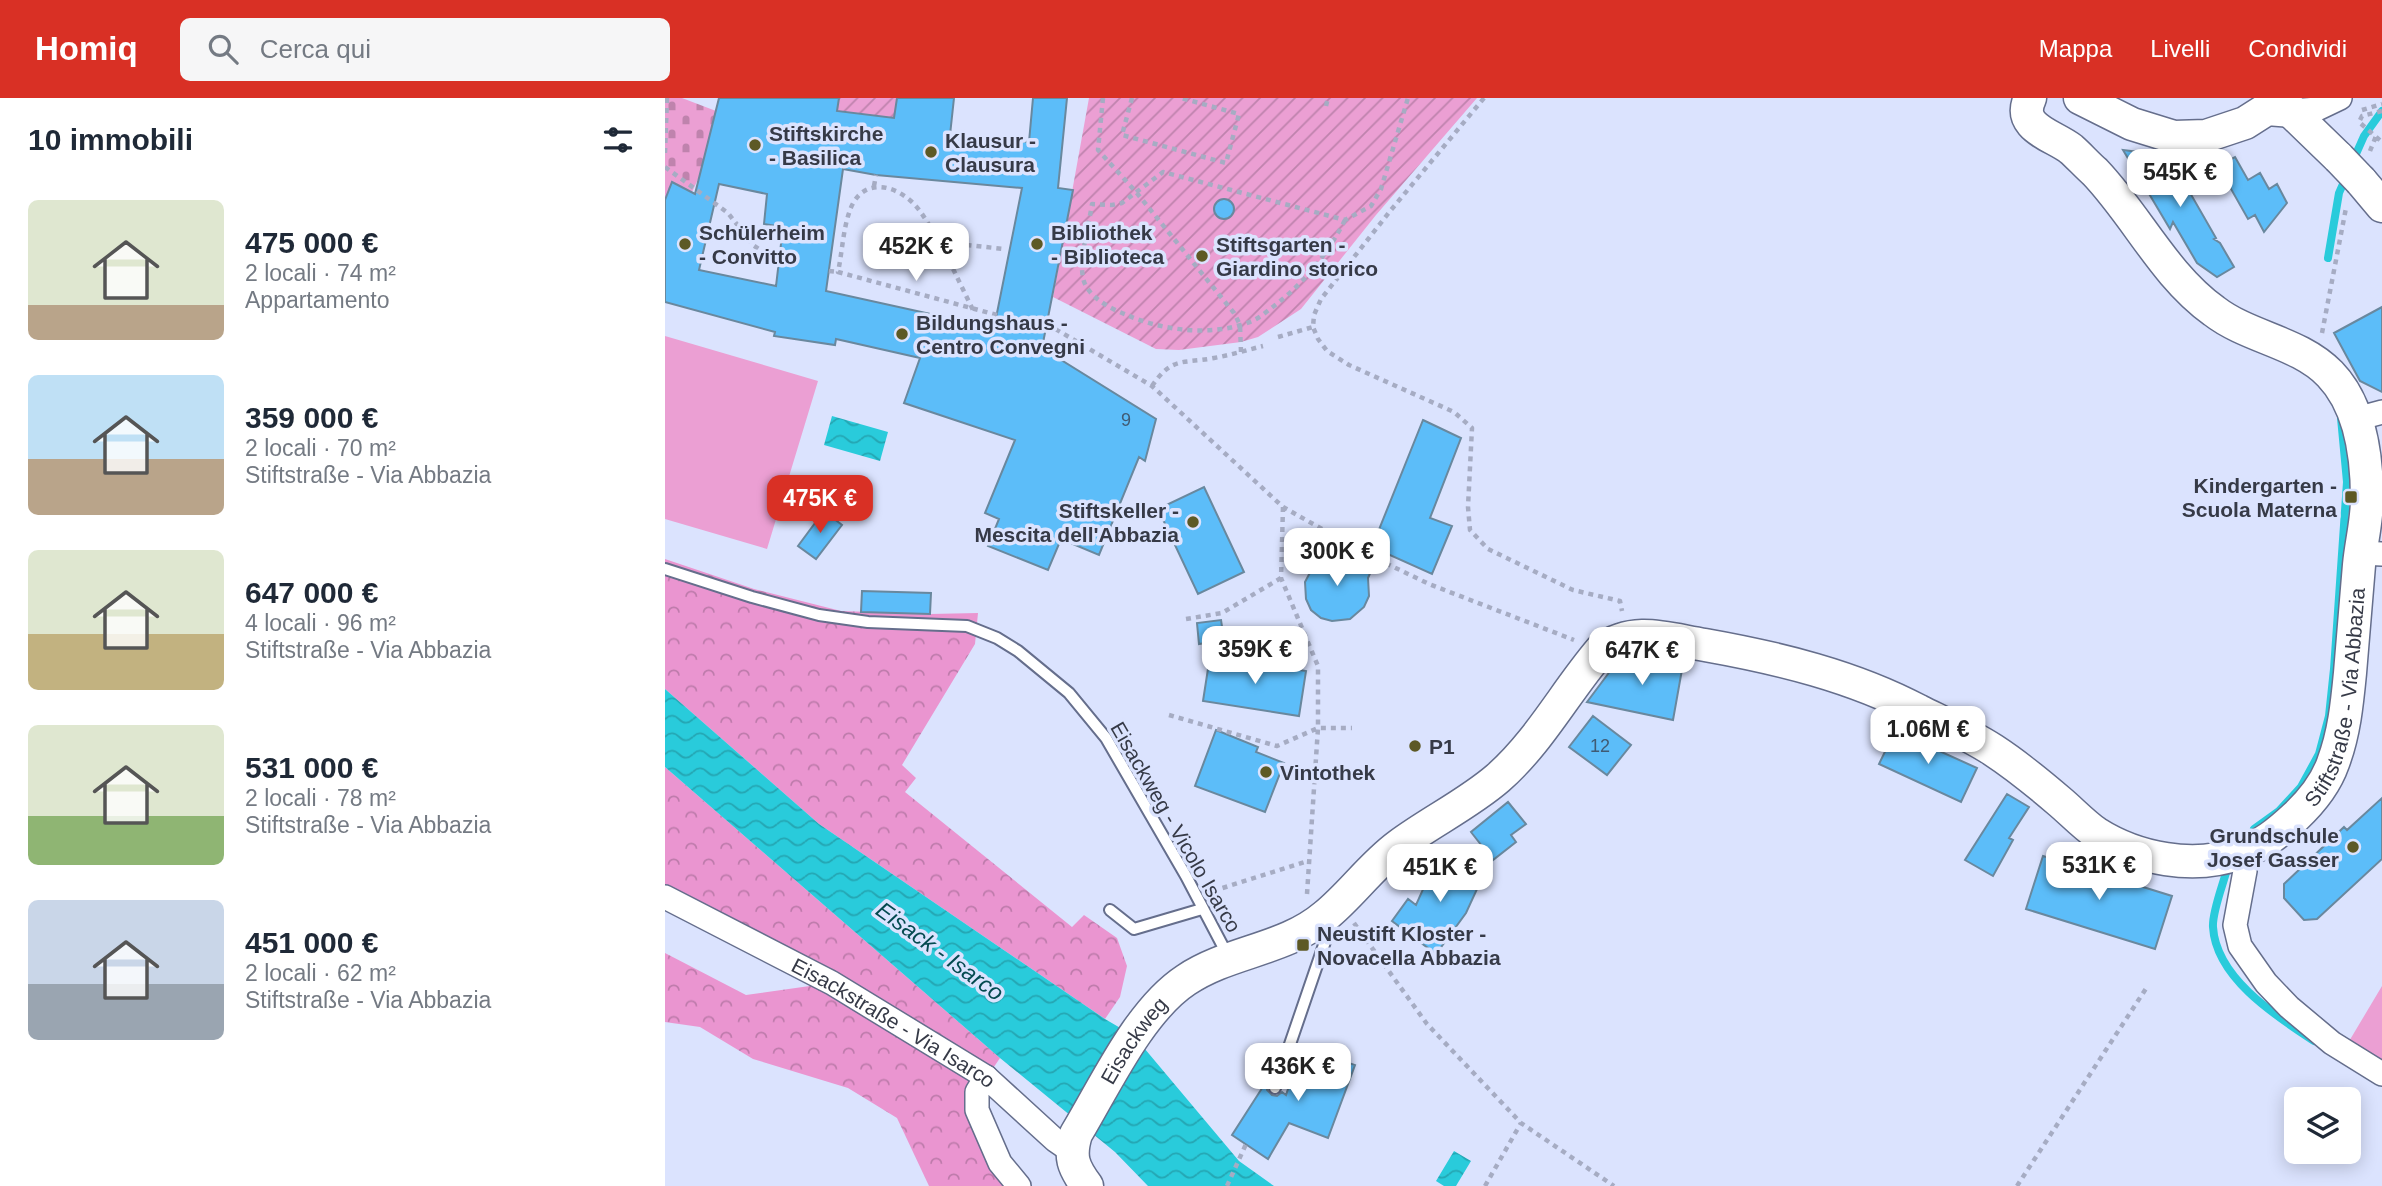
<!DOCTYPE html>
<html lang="it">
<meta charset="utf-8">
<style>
body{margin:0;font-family:Helvetica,sans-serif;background:#f6f6f7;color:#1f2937;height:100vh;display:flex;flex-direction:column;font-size:26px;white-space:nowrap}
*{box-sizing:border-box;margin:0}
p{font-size:23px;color:#747a83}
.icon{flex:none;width:38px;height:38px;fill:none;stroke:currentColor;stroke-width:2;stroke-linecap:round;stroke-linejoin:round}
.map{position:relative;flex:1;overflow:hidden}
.drawer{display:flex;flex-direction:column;background:#fff;width:665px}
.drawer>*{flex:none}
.buttons{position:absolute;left:1619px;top:989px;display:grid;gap:14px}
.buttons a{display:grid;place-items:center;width:77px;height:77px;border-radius:10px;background:#fff;box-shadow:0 4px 18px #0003;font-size:35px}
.price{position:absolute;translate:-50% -60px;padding:0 16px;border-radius:14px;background:#fff;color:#222;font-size:23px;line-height:46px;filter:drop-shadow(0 2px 4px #0008)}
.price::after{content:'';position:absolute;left:50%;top:42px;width:21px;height:16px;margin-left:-10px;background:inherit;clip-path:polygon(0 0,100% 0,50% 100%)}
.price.current{background:#d93025;color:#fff}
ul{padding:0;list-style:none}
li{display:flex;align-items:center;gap:21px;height:175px;padding:0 28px}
li span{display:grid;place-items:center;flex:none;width:196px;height:140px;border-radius:10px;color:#555}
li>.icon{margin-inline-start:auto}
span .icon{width:84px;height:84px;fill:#fffc;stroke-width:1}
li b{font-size:30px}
h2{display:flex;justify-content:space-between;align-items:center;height:84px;padding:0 28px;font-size:30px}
header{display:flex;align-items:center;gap:42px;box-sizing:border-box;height:98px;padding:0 35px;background:#d93025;color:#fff}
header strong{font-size:33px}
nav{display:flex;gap:38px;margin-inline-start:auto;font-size:24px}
.search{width:490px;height:63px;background:#f6f6f7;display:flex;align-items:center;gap:18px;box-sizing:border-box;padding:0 24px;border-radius:10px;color:#747a83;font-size:26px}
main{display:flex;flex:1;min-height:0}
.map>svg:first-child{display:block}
</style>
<header>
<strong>Homiq</strong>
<div class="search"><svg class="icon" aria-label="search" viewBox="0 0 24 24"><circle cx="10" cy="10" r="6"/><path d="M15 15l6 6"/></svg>Cerca qui</div>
<nav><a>Mappa</a><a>Livelli</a><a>Condividi</a></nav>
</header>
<main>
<section class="drawer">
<h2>10 immobili<svg class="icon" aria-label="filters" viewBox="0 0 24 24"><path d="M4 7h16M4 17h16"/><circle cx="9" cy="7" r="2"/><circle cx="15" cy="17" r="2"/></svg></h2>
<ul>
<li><span style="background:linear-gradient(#dfe7d0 75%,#b9a48a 0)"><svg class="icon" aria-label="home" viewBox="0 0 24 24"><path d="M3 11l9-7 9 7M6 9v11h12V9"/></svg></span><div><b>475 000 €</b><p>2 locali · 74 m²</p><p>Appartamento</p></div></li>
<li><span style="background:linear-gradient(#bfe0f5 60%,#b9a48a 0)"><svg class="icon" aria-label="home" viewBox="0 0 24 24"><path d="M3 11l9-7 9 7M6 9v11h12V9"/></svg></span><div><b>359 000 €</b><p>2 locali · 70 m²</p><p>Stiftstraße - Via Abbazia</p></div></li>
<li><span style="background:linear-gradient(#dfe7d0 60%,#c2b280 0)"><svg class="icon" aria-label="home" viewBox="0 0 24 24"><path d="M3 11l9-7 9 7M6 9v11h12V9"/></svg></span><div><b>647 000 €</b><p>4 locali · 96 m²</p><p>Stiftstraße - Via Abbazia</p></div></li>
<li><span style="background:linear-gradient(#dfe7d0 65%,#8fb573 0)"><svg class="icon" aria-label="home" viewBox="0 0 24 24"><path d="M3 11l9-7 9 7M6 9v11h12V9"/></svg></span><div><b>531 000 €</b><p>2 locali · 78 m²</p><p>Stiftstraße - Via Abbazia</p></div></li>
<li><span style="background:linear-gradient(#c9d6e8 60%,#9aa5b1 0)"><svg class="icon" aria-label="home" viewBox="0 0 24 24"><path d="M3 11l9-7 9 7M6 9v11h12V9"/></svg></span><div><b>451 000 €</b><p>2 locali · 62 m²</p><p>Stiftstraße - Via Abbazia</p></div></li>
</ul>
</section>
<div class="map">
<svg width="1717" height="1088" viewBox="0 0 1717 1088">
<defs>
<pattern id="forest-crowns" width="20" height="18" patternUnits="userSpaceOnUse" patternTransform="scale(1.75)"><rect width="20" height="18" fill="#ea95d0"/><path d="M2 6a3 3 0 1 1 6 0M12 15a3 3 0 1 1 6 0" fill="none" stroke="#be7bab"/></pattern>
<pattern id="cemetery-stones" width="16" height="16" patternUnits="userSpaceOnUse" patternTransform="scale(1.75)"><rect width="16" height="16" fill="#eb9fd3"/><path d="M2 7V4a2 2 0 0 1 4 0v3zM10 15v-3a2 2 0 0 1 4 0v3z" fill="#bf83ad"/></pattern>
<pattern id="garden-furrows" width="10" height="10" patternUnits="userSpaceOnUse" patternTransform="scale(1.75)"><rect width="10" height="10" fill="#eb9fd3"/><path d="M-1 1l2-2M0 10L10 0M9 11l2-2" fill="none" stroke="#bf83ad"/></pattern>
<pattern id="water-waves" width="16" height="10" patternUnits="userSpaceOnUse" patternTransform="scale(1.75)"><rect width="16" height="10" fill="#29cbdb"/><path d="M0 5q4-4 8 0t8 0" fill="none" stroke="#24a6b3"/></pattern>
</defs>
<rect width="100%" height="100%" fill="#dbe3fe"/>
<path fill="url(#forest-crowns)" d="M0,461L89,491L176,513L265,516L313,515L310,546L237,667L251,680L240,694L407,829L419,817L452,840L462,868L455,899L440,921L154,726L0,591Z
M0,669L335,960L312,994L354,1088H264L232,1020L183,990L88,961L35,929L0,924V855L81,897L166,885L0,799Z"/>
<path fill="url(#cemetery-stones)" d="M0,0H17L51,13L35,77L27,94L7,85L0,102Z"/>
<path fill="url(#garden-furrows)" d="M174,0H232L229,20L172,13Z
M424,0H812L711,117L636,211L593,239L576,244L514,252L491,251L388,199Z"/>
<path fill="#eb9fd3" d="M0,238L153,283L102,451L0,421Z
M1717,888V965L1683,945Z"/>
<path fill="url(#water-waves)" d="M167,318L223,334L215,363L159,347Z
M0,591L154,726L440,921L469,938L574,1063L609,1088H483L450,1054L335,960L0,669Z
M789,1053L806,1063L791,1088H779L771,1083Z"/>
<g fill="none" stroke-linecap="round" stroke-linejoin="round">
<path stroke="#29cbdb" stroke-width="8" d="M1687,65L1699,38L1717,13
M1663,160L1674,95L1682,77
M1589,731L1614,713L1636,689L1654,656L1664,618L1669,571L1682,384L1676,320
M1562,771C1558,787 1547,814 1548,829C1551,880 1611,918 1649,943"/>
</g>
<path fill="#5cbdf9" stroke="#69889e" stroke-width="2" fill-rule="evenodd" d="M54,0H174L172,13L229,20L232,0H289L285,37L364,44L368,0H402L393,90L408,92L377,250L491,321L480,363L474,359L434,457L396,441L383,472L323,448L334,421L320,415L350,342L239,305L255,260L171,241L170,247L109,238L110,234L0,204V102L7,84L30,96ZM178,71L211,77L357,90L329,230L161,193ZM54,86L102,96L99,126L118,129L111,188L34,172Z
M1458,52L1515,59L1511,91L1520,86L1551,140L1549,141L1555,145L1569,169L1552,179L1532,165L1508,124L1505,131Z
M1570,59L1583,82L1595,75L1604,91L1612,86L1622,105L1599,134L1590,117L1583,121L1553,68Z
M549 111a10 10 0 1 1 20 0a10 10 0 1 1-20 0Z
M1717,209V294L1695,283L1669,235Z
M758,322L796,340L765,420L787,428L767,476L707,449Z
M539,389L579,474L533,496L493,411Z
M159,413L177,427L151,461L133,448Z
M675,458L707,471L703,480L704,498L699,509L685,521L667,523L656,520L646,512L641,501L640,484L649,467L663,459Z
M197,493L266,495L265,516L196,514Z
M556,522L559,542L534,546L532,525Z
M975,557H983L1018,566L1008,622L922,604L949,568L962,560Z
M545,558L641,573L634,618L538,603Z
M928,618L966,647L942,677L904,649Z
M551,632L593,649L591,654L619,665L600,714L530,688Z
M1230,633L1312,670L1296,704L1214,666Z
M1342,696L1364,709L1344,740L1348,742L1328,778L1300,762Z
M1717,700V761L1652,821L1639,822L1619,800V786L1679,729L1682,732Z
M843,704L861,726L846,737L851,744L828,762L806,734Z
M773,758L818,778L801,815L771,856L727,823L743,801L751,807Z
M1378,758L1507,798L1490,851L1361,811Z
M637,949L690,967L663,1040L624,1025L603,1061L567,1037L601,984L603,986L602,992L607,997L612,998L617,994L621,997Z"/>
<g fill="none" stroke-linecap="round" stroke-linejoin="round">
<g stroke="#656e8c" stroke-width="14">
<path id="lane" d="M0,471L87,499L154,517L203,524L302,528L332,540L353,553L404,595L441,640L521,778L563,858
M445,812L469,831L537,811
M610,990L662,838L660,822"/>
</g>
<g stroke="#656e8c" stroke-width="26">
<g id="street">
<path d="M1627,13L1652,11L1675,0"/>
<path d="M1691,321L1717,314"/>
<path d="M1695,455L1717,456"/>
<path d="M1576,755L1580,773L1570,827L1575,848L1601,885L1624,909L1667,945L1717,976"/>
<path id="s1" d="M0,799L167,885L321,979L390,1042L406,1053"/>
<path d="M321,979L312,994V1012L335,1065L354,1088"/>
</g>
</g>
<g stroke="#656e8c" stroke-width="35">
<g id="secondary">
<path d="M1415,0L1467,26L1509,39L1541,38L1580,25L1602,11L1627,13"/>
<path d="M1612,0L1674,60"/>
<path d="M1696,83L1717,108"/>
<path id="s2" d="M422,1088C408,1069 404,1059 411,1036C440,988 474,913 521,882C564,853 620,852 660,818C686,797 706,768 733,748C765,724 803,706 833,680C875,643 900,594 936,552C969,528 1002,541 1040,547C1113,560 1188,578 1254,613C1278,625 1305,637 1328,652C1351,667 1373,685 1394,703C1406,713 1418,726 1431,735C1472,761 1529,772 1575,755C1597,748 1614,734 1630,719C1646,704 1661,685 1668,665C1679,636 1682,606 1685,575C1688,539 1691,503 1694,467C1696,445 1702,423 1702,401C1702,359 1695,307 1665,276C1634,244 1584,240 1549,213C1499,177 1472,118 1430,74C1422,67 1414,58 1406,51C1388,37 1351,30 1365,0"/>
</g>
</g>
<path stroke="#a6acc3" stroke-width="4.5" stroke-dasharray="5 5" stroke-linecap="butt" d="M438,0L433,52L471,94L569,215L575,227L576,254
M467,0L457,37L561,65L574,16L516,0
M819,0L726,112L656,201L649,217L648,229L653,241L662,253L684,267L789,314L807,330L803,409L805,432L823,451L908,492L955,503L957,513
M661,8L663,0
M1697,12L1717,6
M1717,13L1697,18L1694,24L1717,44
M1705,53L1711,38
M0,55L2,0
M0,69L63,115L88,147L114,165
M209,88L211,77
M680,122C662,157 640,184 609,208C602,213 595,220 587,223C549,239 498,233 462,217C446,211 422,199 418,180C414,160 424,127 427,106L447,107L457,105L498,74L680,122L706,108L716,91L743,0
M275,144L308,212
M164,173L173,174
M332,217L173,174C177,155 178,133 184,115C194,82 224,83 247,104C258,114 266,132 275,144L339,151
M382,226L487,288L618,409L703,457
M1657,235L1681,110
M613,239L648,229
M487,288C507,258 518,266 549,260C566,257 582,252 598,248
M618,409L616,480L653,568V630L642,796
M712,461L764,486L909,542
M521,521L557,515L616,480
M504,617L612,648L653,630H687
M548,793L643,763
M689,825L762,926L856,1025L949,1088
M562,1088L581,1046
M820,1088L856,1025
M1352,1088L1482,889"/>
<use href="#lane" stroke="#fff" stroke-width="10"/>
<use href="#street" stroke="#fff" stroke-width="23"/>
<use href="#secondary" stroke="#fff" stroke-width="32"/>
<g stroke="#656e8c" stroke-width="35" stroke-linecap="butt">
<path id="secondary-bridge" d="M1674,60L1696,83"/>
</g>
<use href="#secondary-bridge" stroke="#fff" stroke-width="32"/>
</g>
<g fill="#5d5925" stroke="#dbe3fe" stroke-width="2.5">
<circle cx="90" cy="47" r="7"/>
<circle cx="266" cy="54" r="7"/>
<circle cx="20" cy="146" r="7"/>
<circle cx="372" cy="146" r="7"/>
<circle cx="537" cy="158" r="7"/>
<circle cx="237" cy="236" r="7"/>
<rect x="1679" y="392" width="14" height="14" rx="3.5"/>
<circle cx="528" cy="424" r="7"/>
<circle cx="750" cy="648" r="7"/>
<circle cx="601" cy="674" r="7"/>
<circle cx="1688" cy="749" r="7"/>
<rect x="631" y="840" width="14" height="14" rx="3.5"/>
</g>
<g text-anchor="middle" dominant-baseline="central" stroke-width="7" stroke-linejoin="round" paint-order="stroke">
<g font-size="18" fill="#405b74">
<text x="461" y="322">9</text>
<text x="935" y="648">12</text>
</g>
<g font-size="21" font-weight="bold" fill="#363a47" stroke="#dbe3fe" text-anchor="start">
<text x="104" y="35">Stiftskirche<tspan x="104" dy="24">- Basilica</tspan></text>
<text x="280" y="42">Klausur -<tspan x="280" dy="24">Clausura</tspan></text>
<text x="34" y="134">Schülerheim<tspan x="34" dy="24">- Convitto</tspan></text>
<text x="386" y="134">Bibliothek<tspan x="386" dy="24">- Biblioteca</tspan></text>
<text x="551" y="146">Stiftsgarten -<tspan x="551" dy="24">Giardino storico</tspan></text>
<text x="251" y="224">Bildungshaus -<tspan x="251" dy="24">Centro Convegni</tspan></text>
<text x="1672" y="387" text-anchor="end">Kindergarten -<tspan x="1672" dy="24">Scuola Materna</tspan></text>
<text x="514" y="412" text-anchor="end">Stiftskeller -<tspan x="514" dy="24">Mescita dell'Abbazia</tspan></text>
<text x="764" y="648">P1</text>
<text x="615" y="674">Vintothek</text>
<text x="1674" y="737" text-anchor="end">Grundschule<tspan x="1674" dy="24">Josef Gasser</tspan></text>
<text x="652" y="835">Neustift Kloster -<tspan x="652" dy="24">Novacella Abbazia</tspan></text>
</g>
<g font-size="21" fill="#363a47" stroke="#dbe3fe">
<text stroke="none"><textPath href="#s2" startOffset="1684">Stiftstraße - Via Abbazia</textPath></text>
<text transform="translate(511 729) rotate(60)">Eisackweg - Vicolo Isarco</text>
<text stroke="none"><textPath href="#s1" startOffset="261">Eisackstraße - Via Isarco</textPath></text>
<text stroke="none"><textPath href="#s2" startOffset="166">Eisackweg</textPath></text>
</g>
<g font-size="23" font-style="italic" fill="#044a50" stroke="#dbe3fe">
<text transform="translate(275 853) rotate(36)">Eisack - Isarco</text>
</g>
</g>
</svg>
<div class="buttons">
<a><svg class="icon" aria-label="layers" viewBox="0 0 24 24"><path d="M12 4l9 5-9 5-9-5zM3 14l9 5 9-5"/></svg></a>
</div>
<b class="price" style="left:1515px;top:111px">545K €</b>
<b class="price" style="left:251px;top:185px">452K €</b>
<b class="price current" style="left:155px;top:437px">475K €</b>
<b class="price" style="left:672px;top:490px">300K €</b>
<b class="price" style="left:590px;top:588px">359K €</b>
<b class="price" style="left:977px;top:589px">647K €</b>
<b class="price" style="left:1263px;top:668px">1.06M €</b>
<b class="price" style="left:1434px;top:804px">531K €</b>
<b class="price" style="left:775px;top:806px">451K €</b>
<b class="price" style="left:633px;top:1005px">436K €</b>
</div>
</main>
